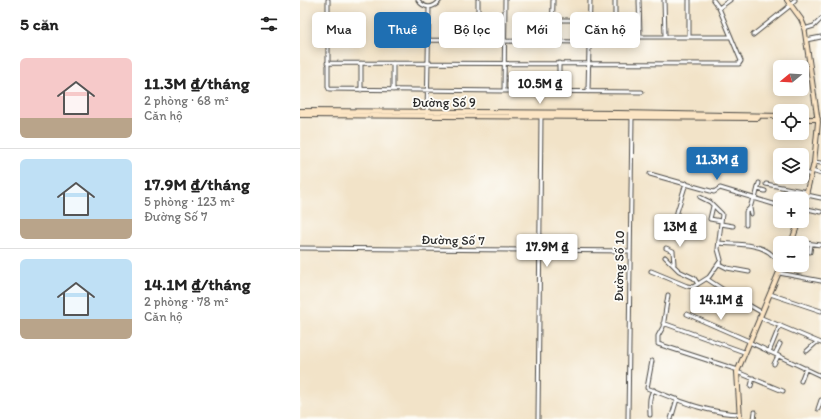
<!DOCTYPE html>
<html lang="vi">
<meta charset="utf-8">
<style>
body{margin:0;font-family:Itim,sans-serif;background:#f2f2f2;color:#222;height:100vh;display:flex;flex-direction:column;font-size:15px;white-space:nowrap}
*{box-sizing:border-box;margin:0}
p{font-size:13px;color:#767676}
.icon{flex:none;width:22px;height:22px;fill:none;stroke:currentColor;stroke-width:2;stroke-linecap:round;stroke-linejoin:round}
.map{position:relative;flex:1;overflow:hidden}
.details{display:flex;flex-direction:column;background:#fff;width:300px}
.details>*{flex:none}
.hud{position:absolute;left:12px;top:12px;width:380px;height:36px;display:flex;gap:8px}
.needle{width:26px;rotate:252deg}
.tools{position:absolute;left:473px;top:60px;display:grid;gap:8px}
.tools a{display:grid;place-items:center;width:36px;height:36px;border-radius:6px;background:#fff;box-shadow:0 2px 10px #0003;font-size:20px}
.price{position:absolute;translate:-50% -34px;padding:0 9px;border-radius:4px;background:#fff;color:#222;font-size:13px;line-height:26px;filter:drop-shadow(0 1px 2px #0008)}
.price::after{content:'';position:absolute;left:50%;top:24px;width:12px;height:9px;margin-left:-6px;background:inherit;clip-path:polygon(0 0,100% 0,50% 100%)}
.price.selected{background:#1f6fb2;color:#fff}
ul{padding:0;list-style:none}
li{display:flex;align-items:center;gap:12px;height:100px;padding:0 20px}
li+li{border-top:1px solid #e0e0e0}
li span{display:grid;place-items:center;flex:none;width:112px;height:80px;border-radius:6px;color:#555}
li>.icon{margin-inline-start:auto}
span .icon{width:48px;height:48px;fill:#fffc;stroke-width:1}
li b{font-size:17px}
h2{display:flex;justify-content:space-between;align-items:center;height:48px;padding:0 20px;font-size:17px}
.tag{padding:0 14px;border-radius:6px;background:#fff;box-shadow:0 2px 10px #0003;font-size:14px;line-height:36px}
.tag.selected{background:#1f6fb2;color:#fff}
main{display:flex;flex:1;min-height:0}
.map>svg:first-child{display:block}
</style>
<main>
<section class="details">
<h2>5 căn<svg class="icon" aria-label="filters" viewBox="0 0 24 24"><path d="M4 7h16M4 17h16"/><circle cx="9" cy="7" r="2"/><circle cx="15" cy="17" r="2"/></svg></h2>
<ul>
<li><span style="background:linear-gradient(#f6c9c9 75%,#b9a48a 0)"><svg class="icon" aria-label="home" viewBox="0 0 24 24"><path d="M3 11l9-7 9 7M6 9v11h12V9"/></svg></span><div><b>11.3M ₫/tháng</b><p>2 phòng · 68 m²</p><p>Căn hộ</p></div></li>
<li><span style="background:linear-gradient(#bfe0f5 75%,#b9a48a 0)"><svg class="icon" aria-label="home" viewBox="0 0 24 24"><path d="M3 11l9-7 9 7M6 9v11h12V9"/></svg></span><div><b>17.9M ₫/tháng</b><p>5 phòng · 123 m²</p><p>Đường Số 7</p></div></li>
<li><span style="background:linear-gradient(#bfe0f5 75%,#b9a48a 0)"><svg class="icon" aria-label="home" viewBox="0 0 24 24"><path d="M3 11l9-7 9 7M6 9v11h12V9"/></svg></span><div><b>14.1M ₫/tháng</b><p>2 phòng · 78 m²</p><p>Căn hộ</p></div></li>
</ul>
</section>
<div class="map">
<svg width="521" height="419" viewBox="0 0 521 419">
<rect width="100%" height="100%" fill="#fdfcf7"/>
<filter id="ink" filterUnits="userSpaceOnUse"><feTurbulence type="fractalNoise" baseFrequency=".025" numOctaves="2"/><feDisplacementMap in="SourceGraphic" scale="8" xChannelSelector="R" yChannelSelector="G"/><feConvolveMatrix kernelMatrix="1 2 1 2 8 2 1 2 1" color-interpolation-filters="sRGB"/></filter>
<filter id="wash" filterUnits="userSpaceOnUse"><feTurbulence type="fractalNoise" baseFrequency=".012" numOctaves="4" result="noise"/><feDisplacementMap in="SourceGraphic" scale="16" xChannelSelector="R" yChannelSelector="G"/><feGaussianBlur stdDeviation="0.9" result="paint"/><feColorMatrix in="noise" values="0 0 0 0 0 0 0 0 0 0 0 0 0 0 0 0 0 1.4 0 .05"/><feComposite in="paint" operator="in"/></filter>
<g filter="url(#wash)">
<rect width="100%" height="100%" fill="#f2e3c8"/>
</g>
<g filter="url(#ink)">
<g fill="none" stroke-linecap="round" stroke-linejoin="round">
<g stroke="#494743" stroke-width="5">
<path id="street" d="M28,0V87L29,89L204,91L205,0
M118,0C124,9 134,9 140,0
M178,0V41
M315,0V36
M339,0L340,36
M364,0L365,36
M389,0V37
M490,4L495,0
M419,8L430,0
M253,20H277
M504,29L514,26L521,19
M453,35L491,5
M289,37H431
M128,40L282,42
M506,40L521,37
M252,42L253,0
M27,63L439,64L441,61L419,8L413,0
M93,63V90
M259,63V92
M61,90V63
M204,91L342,92
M288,92L290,0
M127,114L129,7
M514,162L521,163
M512,171L521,174
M502,172L511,175
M350,174L414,192L420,188L480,206
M386,183L377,212L376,221L378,223L393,225
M466,184L507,192
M458,189L465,191
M507,195L521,198
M455,199L459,183
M413,206L410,219L421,221
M503,208L521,212
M451,214L450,208L453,198
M421,224L433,226
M446,225V212L450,208
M498,242L521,245
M419,243C434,245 454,243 467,251C473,254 472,258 480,259
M0,248L329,251
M366,248L373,251L374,264
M510,252L511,244
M365,257L379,271L394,278L398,284L409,277L421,260L418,249L422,214L410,202L400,197
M419,264L427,268L449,272
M351,271L387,286L393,287L398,284
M479,273L521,281
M407,279L433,296L461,312
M470,294L521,311
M368,295L363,327L358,336V344L438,370
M387,314L449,341
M459,317L521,343
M363,323L444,352
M449,342L521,376
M507,351L517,342
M469,352L480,325
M475,354L480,344
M352,361L347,388C378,400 406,413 440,414
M474,364L478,356
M437,372L483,391
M501,381L506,368
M451,386L453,378
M518,409L521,400
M350,415C350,407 348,396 354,390
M238,419L241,117
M328,419L332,117
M371,419L377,399
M454,419L455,412"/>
</g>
<g stroke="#494743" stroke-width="6">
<path id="secondary" d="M487,0L501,19L504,26L518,122L514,163L502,210
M0,111L318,113L480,116
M0,115L458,118
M502,119H518
M491,243L499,221
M440,419L437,372L482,265"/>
</g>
<use href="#street" stroke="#fff" stroke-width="3"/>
<use href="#secondary" stroke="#fce5c4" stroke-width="4"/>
</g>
</g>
<g text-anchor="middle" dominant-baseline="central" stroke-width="3.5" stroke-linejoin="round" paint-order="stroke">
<g font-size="13" fill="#2b2b2b" stroke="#fdfcf7">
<text x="144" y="102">Đường Số 9</text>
<text transform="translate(153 240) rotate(1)">Đường Số 7</text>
<text transform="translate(319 266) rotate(-89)">Đường Số 10</text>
</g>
</g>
</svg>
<div class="tools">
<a><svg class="needle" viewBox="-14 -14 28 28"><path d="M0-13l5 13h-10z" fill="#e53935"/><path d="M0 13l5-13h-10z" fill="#767676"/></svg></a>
<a><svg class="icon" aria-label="locate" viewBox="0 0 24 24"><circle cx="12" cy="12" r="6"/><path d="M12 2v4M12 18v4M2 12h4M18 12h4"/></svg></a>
<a><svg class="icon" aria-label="layers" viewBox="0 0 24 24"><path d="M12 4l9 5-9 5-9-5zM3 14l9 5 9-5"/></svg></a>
<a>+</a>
<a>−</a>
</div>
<b class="price" style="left:240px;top:105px">10.5M ₫</b>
<b class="price selected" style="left:417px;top:181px">11.3M ₫</b>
<b class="price" style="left:380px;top:248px">13M ₫</b>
<b class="price" style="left:247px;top:268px">17.9M ₫</b>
<b class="price" style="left:421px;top:321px">14.1M ₫</b>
<div class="hud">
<a class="tag">Mua</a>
<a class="tag selected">Thuê</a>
<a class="tag">Bộ lọc</a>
<a class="tag">Mới</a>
<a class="tag">Căn hộ</a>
</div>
</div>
</main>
